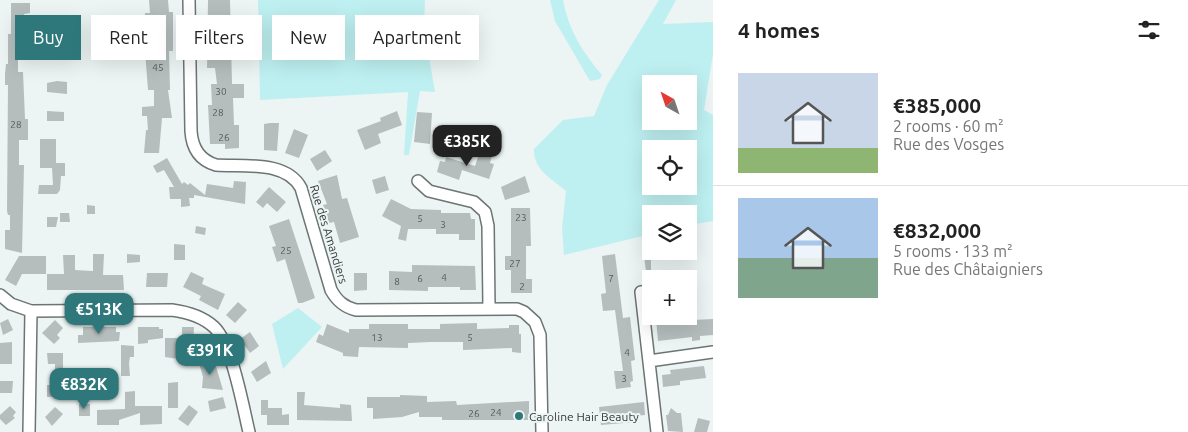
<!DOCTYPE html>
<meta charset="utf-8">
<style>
body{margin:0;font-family:Ubuntu,sans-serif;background:#f6f6f6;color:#222;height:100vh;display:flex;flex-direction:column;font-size:19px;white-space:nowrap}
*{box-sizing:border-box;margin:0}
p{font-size:16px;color:#767676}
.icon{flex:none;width:28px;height:28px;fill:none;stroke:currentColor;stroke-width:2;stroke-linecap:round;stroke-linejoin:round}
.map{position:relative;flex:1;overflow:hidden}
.panel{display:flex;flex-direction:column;background:#fff;width:475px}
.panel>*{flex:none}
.top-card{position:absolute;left:15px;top:15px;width:475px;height:45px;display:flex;gap:10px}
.needle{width:32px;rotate:320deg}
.controls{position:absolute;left:642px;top:75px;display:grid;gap:10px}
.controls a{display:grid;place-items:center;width:55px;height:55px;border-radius:0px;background:#fff;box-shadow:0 5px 20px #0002;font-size:25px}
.price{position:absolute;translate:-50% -42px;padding:0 11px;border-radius:10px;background:#2e787b;color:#fff;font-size:16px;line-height:32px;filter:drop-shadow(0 1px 2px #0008)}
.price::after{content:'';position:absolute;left:50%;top:30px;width:15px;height:11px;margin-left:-8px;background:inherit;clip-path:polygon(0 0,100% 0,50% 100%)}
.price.selected{background:#222;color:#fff}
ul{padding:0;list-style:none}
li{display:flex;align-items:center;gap:15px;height:125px;padding:0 25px}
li+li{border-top:1px solid #e0e0e0}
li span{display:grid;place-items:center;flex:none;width:140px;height:100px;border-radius:0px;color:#555}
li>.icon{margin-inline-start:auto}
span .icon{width:60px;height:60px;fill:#fffc;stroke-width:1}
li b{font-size:21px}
h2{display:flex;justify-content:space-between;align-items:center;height:60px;padding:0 25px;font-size:21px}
.tag{padding:0 18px;border-radius:0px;background:#fff;box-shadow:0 5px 20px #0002;font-size:18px;line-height:45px}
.tag.selected{background:#2e787b;color:#fff}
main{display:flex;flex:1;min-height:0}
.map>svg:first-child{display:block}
</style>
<main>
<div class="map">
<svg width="713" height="432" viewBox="0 0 713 432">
<rect width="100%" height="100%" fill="#ecf4f4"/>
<path fill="#bef0f1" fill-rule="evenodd" d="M258,0H425L424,28L435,92L420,91L409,155H404L408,92L260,100Z
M550,0H563C568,29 583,53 602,75L600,79L590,81L555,21Z
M659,0H676L663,24L713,22V54L704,110L713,115V221L689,225V214H651V234L564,255L562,228L566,191C552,179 533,170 534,149L563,120L594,116L607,85ZM651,84H689V121H651ZM651,149H689V186H651Z
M298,308L322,327L283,369L272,324Z"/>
<path fill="#b5bdbd" d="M149,0H168L169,12H173V51H169L170,90H168L172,118H162L159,153H144L146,130H148L147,116H142V107L154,106V90H148L145,51H143L145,13H150Z
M208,0H230L232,84H244V98H233L234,125H239V148L225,149V144H210L208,105H212L211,84H217L215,68H207Z
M11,3H30V13L24,14V34H28V45H22L21,56H18V72H23L25,119H28V140H19V165H24L22,253L5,249V230H10V215H8L7,211L8,85H5V74L6,64H8V34H11Z
M57,81L67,82V94L47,92V83Z
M47,111L64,112V121H47Z
M397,111L402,125L378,134L381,143L365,150L357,130L381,121L380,118Z
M417,112L432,113L430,144L414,142Z
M270,123H279L277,151L264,150V124Z
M294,129L308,135L299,158L285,153Z
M40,139H56V163H65V176H61L60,190L57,194H38L39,185H53L52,168H40Z
M325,150L332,161L317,171L310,159Z
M480,151L492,155L490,163L494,164L489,179L462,170L459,180L437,172L440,161L445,162L446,157L475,166Z
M167,158L182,184L184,182L188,185L190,183L205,195L207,184L233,188L234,181L246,182L245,204L194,195V198H189L190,206L181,207V199H170L169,187H174L164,170L157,173L153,166Z
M337,175L342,199L347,198L359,237L340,243L334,222L329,223L323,205L327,204L318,181Z
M385,176L389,190L376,194L372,180Z
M525,176L530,192L505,200L501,187Z
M269,187L286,202L277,212L267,203L263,208L256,202Z
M391,199L411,209L441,210V213H470L471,219H475V240H459V234H436V229H408L406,241L398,239L401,226L382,216Z
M87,205L95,206V214H87Z
M511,208H530L531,246H526V279H532V293H511V270H505V256H511Z
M60,213H69L70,222H60Z
M47,217H58L56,227H47Z
M289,219L315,298L302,303H298L285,259L277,262L272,247L276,246L269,226Z
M196,226L206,228L205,235L195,233Z
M174,244L185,245V260H174Z
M651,248V251H695V256L651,260V271H646L643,249Z
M93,254H104L103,275H123L124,290H47V274H64L63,255H75V270L93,271Z
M127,254L140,255V262L127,263Z
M615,254L623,318L630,317L635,360L631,361L633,381L630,382L631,387L616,389L614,371H623L615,310L603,311L601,294L606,293L602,256Z
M19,256H46V274H22L16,286L5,280Z
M412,265L475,266L476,290H460V287H428V291L389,290V271L412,272Z
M191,272L204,278L202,284L225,294L218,310L199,300L201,296L183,287Z
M147,273H168L167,287H146Z
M354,273H367V290L354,291Z
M238,302L247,310L235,323L226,315Z
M672,317V321L713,319V335L700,336V340L692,341V337L658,341L656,319Z
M8,319L13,330L3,335L0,323Z
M55,320L63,328L57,335L60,338L54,344L42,333Z
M477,323V329L509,328V325H519V334H521V353L512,352V348L463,350V342H431L408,343V348L359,347L358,357L343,356V353L316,342L319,334L323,336L327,324L349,333V329H369V324H408V329H440V324Z
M83,327H116V332H120L119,341L78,343V335H83Z
M138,327H159V329H163V338L148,340V343L138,344Z
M182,327H194L193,344H182Z
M250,332L259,346L250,353L240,339Z
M165,338H180L178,359L165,357Z
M12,342V364H0V343Z
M121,345L134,346V357H130L129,363L130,376H121Z
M47,353H63V370L75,371V385H63L64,396L47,397V385H55V364H48Z
M208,360L209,365L215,363L223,390L202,388L203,377L199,363Z
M266,361L271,373L257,382L251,372Z
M704,366L706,378L680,381V385L663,387L662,375L671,374L670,370Z
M0,381H13L12,393H0Z
M178,382V408H168V383Z
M135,391V406H162V424L140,425V413L119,420V425H97V410L125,409V392Z
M297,392H305L304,405L340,408V404L351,405L352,421L297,420Z
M400,395L427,396V402L456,401L457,405L529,401V420H442V417H419V412L402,417L373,419V408H367V397H400Z
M223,397L226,408L210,412L208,401Z
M261,400H268V408H282V415L289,414V425H267V415H261Z
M644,402L645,415L634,416L635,422L601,425L599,407Z
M79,404H90V416H79Z
M189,405L198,412L188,426L178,419Z
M10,406L16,412L13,416L15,418L6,425L0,419V415Z
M55,407L63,414L52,426L45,417Z
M671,408L677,413H681L683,432L668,431L666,415H668Z
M698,418L710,421L707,432H694Z"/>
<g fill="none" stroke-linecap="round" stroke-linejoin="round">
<g stroke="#6d7474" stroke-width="14">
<path id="street" d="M189,0L191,131C192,147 199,160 216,165C243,167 286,160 301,188L331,290C337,301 344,307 356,310L517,309L524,312L535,322L540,335L542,432
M418,181L429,191L474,202L485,212L488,226L489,308
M651,291L641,292L657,432
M0,295L11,304L31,311L172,310C187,312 203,317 214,327C232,344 243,407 249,432
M649,361L713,352
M29,432L31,311"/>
</g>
<use href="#street" stroke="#fff" stroke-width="11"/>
</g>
<circle fill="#2e787b" stroke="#ecf4f4" stroke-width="2" cx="519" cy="416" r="5"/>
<g text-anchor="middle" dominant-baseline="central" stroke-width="4" stroke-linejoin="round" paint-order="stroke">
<g font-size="10" fill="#565a5a">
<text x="158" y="67">45</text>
<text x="221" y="91">30</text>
<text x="218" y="112">28</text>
<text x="16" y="124">28</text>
<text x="224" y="137">26</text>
<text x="521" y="217">23</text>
<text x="420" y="218">5</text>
<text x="443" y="224">3</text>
<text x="286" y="250">25</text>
<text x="515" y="263">27</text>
<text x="444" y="277">4</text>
<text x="420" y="278">6</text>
<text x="611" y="278">7</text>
<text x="397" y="281">8</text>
<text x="522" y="286">2</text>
<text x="377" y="337">13</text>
<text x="470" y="337">5</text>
<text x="627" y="352">4</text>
<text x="624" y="378">3</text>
<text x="496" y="412">24</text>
<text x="474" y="413">26</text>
</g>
<g font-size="12" fill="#363939" stroke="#ecf4f4">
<text transform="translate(329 234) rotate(73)">Rue des Amandiers</text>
</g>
<g font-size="12" fill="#363939" stroke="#ecf4f4" text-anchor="start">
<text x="529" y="416">Caroline Hair Beauty</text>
</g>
</g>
</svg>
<div class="controls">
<a><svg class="needle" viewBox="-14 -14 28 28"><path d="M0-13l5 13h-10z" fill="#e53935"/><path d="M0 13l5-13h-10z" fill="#767676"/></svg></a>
<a><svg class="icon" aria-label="locate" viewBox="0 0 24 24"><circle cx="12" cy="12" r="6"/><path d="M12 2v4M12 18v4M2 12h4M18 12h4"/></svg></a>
<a><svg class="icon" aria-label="layers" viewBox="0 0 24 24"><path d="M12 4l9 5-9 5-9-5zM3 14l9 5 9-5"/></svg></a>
<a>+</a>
</div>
<b class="price selected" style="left:467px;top:167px">€385K</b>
<b class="price" style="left:99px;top:335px">€513K</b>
<b class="price" style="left:210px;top:376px">€391K</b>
<b class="price" style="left:84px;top:410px">€832K</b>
<div class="top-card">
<a class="tag selected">Buy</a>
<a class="tag">Rent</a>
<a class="tag">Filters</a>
<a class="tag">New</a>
<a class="tag">Apartment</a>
</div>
</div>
<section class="panel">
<h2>4 homes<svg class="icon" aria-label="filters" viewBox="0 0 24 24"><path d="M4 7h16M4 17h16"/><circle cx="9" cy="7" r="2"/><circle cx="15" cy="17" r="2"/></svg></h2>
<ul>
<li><span style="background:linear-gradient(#c9d6e8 75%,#8fb573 0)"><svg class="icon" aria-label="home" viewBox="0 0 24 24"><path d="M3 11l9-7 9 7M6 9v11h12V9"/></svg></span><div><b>€385,000</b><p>2 rooms · 60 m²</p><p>Rue des Vosges</p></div></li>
<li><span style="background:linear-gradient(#a9c7e8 60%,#7fa58c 0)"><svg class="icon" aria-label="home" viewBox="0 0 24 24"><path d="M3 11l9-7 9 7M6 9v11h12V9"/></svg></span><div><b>€832,000</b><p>5 rooms · 133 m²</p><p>Rue des Châtaigniers</p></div></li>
</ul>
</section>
</main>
